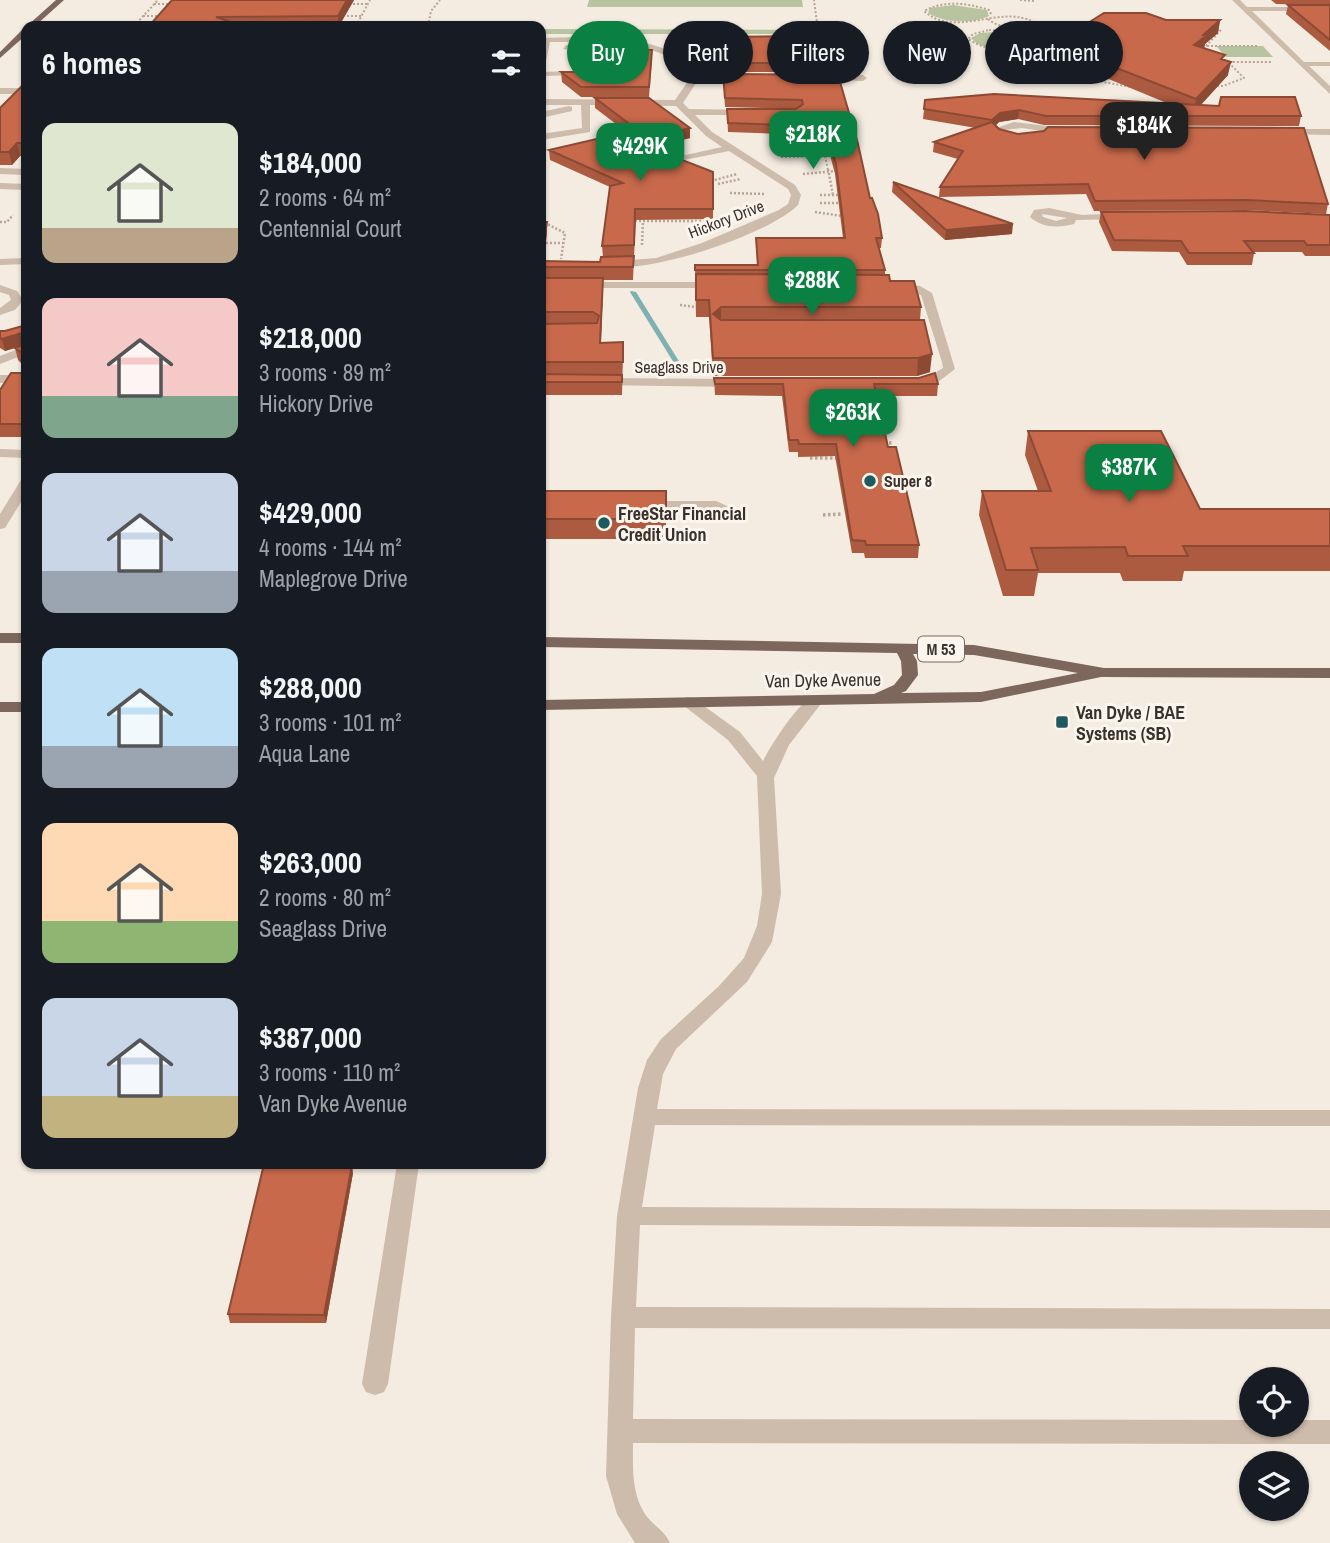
<!DOCTYPE html>
<meta charset="utf-8">
<style>
body{margin:0;font-family:"Archivo Narrow",sans-serif;background:#242831;color:#f1f3f6;height:100vh;display:flex;flex-direction:column;font-size:26px;white-space:nowrap}
*{box-sizing:border-box;margin:0}
p{font-size:23px;color:#9ea1a6}
.icon{flex:none;width:38px;height:38px;fill:none;stroke:currentColor;stroke-width:2;stroke-linecap:round;stroke-linejoin:round}
.map{position:relative;flex:1;overflow:hidden}
.sheet{position:absolute;left:21px;top:21px;width:525px;height:1148px;display:flex;flex-direction:column;background:#171b24;border-radius:14px;box-shadow:0 2px 5px #0004}
.sheet>*{flex:none}
.hud{position:absolute;left:567px;top:21px;width:658px;height:63px;display:flex;gap:14px}
.buttons{position:absolute;left:1239px;top:1367px;display:grid;gap:14px}
.buttons a{display:grid;place-items:center;width:70px;height:70px;border-radius:50%;background:#171b24;box-shadow:0 2px 5px #0004;font-size:35px}
.price{position:absolute;translate:-50% -60px;padding:0 16px;border-radius:14px;background:#0b8043;color:#fff;font-size:23px;line-height:46px;filter:drop-shadow(0 2px 4px #0008)}
.price::after{content:'';position:absolute;left:50%;top:42px;width:21px;height:16px;margin-left:-10px;background:inherit;clip-path:polygon(0 0,100% 0,50% 100%)}
.price.current{background:#222;color:#fff}
ul{padding:0;list-style:none}
li{display:flex;align-items:center;gap:21px;height:175px;padding:0 21px}
li span{display:grid;place-items:center;flex:none;width:196px;height:140px;border-radius:14px;color:#555}
li>.icon{margin-inline-start:auto}
span .icon{width:84px;height:84px;fill:#fffc;stroke-width:1}
li b{font-size:30px}
h2{display:flex;justify-content:space-between;align-items:center;height:84px;padding:0 21px;font-size:30px}
.tag{padding:0 24px;border-radius:32px;background:#171b24;box-shadow:0 2px 5px #0004;font-size:24px;line-height:63px}
.tag.current{background:#0b8043;color:#fff}
.map>svg:first-child{display:block}
</style>
<div class="map">
<svg width="1330" height="1543" viewBox="0 0 1330 1543">
<rect width="100%" height="100%" fill="#f4ebe1"/>
<path fill="#b8c4a0" d="M589,0H802L803,7H587Z
M953,5L987,10L989,16C972,24 944,23 928,13L930,8Z
M541,29L830,30L831,34H541Z
M1009,31L1034,37L1036,43C1021,52 982,53 971,38L980,33Z
M1216,46H1263L1273,57H1226Z"/>
<g fill="none" stroke-linecap="round" stroke-linejoin="round">
<path fill="#7fb0b2" fill-rule="evenodd" d="M631,291L636,292L685,371L684,372L679,371L630,292Z"/>
<path stroke="#b9a596" stroke-width="2" stroke-dasharray="2 2" stroke-linecap="butt" d="M1020,0L1034,1
M154,4H173
M353,4H367
M143,16H163
M347,16H361
M988,19C1001,30 1019,29 1034,22C999,4 955,39 924,11C945,0 967,3 989,10L992,16
M1034,23L1046,24
M134,26L158,0
M356,26L370,0
M428,26L431,11L440,0
M809,29L817,23L814,0
M989,30L1021,32L1039,41C1019,56 988,52 968,39L973,34Z
M1088,43H1062L1086,79L1131,87
M1206,46L1221,30
M1207,46H1258
M1009,51L1004,57C1020,63 1035,64 1051,58L1043,52L1027,49
M1051,56H1071
M604,67H619
M1213,86H1223L1244,78L1228,62H1272
M606,132L628,129
M825,156L828,170
M781,157L835,156"/>
<path stroke="#b9a596" stroke-width="2.5" stroke-dasharray="2 2" stroke-linecap="butt" d="M828,169L833,195
M803,174L835,171
M711,181L737,174
M718,184L741,179
M730,193L765,194
M820,195H841
M820,203H843
M815,212L842,216L843,219
M541,221L565,233L561,259
M631,221H709
M0,222H7L13,215
M546,243H563
M642,245L643,221
M680,305L696,307"/>
<path stroke="#b9a596" stroke-width="3.5" stroke-dasharray="2.5 2.5" stroke-linecap="butt" d="M884,443H894
M810,458H841
M823,515L841,514"/>
<path fill="#cdbbac" fill-rule="evenodd" d="M1232,0H1240L1247,7H1330V11H1252L1304,62H1330V66H1309L1330,86V94Z
M541,38C585,37 672,32 698,74L750,75L747,80H698L683,103L689,109L753,110L754,112L750,115H695L712,132L795,185L801,195L798,205C768,235 650,274 608,266V262L656,258L702,243L779,210L788,204L791,195L788,189L729,151L654,166V162L722,147L706,136L676,106L590,105V132L541,140V134L582,128L581,105H541V99L675,100L691,77C668,38 591,42 550,42L545,66L541,68Z
M566,45L587,49L582,75L541,76V72L575,71L579,51L563,49Z
M817,74L863,75L867,78L863,81L814,79Z
M0,88H26V94H0Z
M569,106L572,107V111L541,118V112Z
M1014,122L1063,128L1068,131L1063,134L1022,128L1003,130L1021,136V140L1018,141L998,136L993,129Z
M1284,129H1330V135L1281,134L1279,132Z
M0,168L26,169V175L0,174Z
M0,183L26,184V190L0,189Z
M1049,208L1082,215L1123,213L1128,216L1123,219L1076,220L1074,224C1058,228 1042,228 1030,217L1034,210ZM1042,214L1067,218L1056,221L1043,217Z
M26,258V264L0,265V259Z
M541,282H719L725,285L719,288H541Z
M894,282L920,286L932,293L955,369L938,382L915,387L909,383L930,376L943,368L942,362L921,295L890,287L888,285Z
M0,285L17,291L23,300L15,310L0,315V308L11,300L9,295L0,292Z
M26,346V354L0,364V356Z
M0,375H26V383H0Z
M600,378L737,379L743,383L737,387L596,385L594,382Z
M0,449L26,450V458L0,457Z
M26,479V494L5,528L0,529V514L21,480Z
M644,501H716L740,512L733,516L714,509L639,508V502Z
M816,695L824,700L789,745L774,778L781,894L772,942L747,982L676,1049L663,1074L657,1109L1330,1110V1126L655,1125L642,1207L1330,1210V1228L640,1225L636,1307L1330,1309V1329L635,1328L633,1419L1251,1420V1424H1297V1420H1330V1444L633,1443C633,1469 631,1496 648,1518C656,1527 665,1532 670,1543H635L617,1514L606,1476L611,1317L617,1216L638,1088L647,1060L661,1039L719,986L744,958L757,926L762,894L757,776L728,740L679,702L687,697L693,698L740,732L763,761C771,745 800,699 816,695Z
M397,1164H419L388,1384L384,1392L375,1395L366,1392L362,1384Z"/>
<path fill="#7d675c" fill-rule="evenodd" d="M56,0H64L35,26H27Z
M23,29H26V35L0,58V52Z
M0,633H26V643H0Z
M541,637L974,645L1104,668H1330V678L1101,677L981,702L541,710V700L874,694L894,685L902,675L901,661L897,653L541,647ZM913,654L974,655L1078,673L981,692L901,693L906,691L918,675L917,661Z
M0,702H26V712H0Z"/>
</g>
<path fill="#ac5a40" d="M172,0H354L339,26H149Z
M1271,0H1330V51L1286,14L1288,5H1322L1276,4Z
M1166,20H1220L1218,33L1205,44L1204,48L1225,60L1228,75L1201,105L1301,116L1299,126L1044,125L1018,119L999,122L995,126L999,129L1018,134L1328,204L1326,214L1244,210L1094,211L1086,194L939,197L940,187L958,159L933,152L934,142L976,128L923,119L925,100L1169,104L1099,75L1100,70L1094,68L1095,60L1084,55L1086,44L1078,41L1080,28Z
M719,37L806,45L836,63L835,72H722Z
M652,59L649,97H581L562,82L561,72H617Z
M723,74L838,75L870,198L882,238L881,248H879L885,270V275L890,281L921,307L920,320L930,372L917,376H713L709,317H696L695,265H757L756,238H843L835,174L830,155H785L782,134L728,132L727,109H797L725,107Z
M26,82V156H20L12,165H0V108Z
M595,98L690,128V138L652,147L656,149V158L713,172V219L636,220L634,256L603,257L602,246L610,187L550,160L549,150L641,143L595,108Z
M893,182L1012,234L945,240L892,192Z
M26,212V229L23,216Z
M1101,212L1330,215V256H1305L1302,252H1253L1254,253L1252,265H1187L1179,252L1112,251L1099,222Z
M634,256L633,280H603L601,343L623,356L622,395H541V261L600,262Z
M26,325V437H0V390L24,372L21,363L18,360L15,348L5,351L0,348V331H5Z
M714,378L938,384L937,396H876L888,447L919,545L918,558H865L864,553H852L835,456L798,457V452H789L782,396L715,395Z
M1028,431L1200,509H1330V571H1184L1182,581H1123L1120,573H1038L1034,596H1003L979,515L982,491H1038L1025,455Z
M666,491V539H541V515Z
M353,1173L326,1323H230L228,1314Z"/>
<path fill="#8c4a34" d="M347,0H354L339,26L338,16Z
M1220,20L1218,33L1205,44L1204,49L1194,45L1203,35Z
M1231,62L1228,75L1193,113L1196,99Z
M1019,110L1018,119L999,122L991,130L992,120L1000,113Z
M690,128V138L648,148V138Z
M17,143L20,156L12,165L9,152Z
M656,149V159L632,163L633,154Z
M547,222V234L544,258L541,260V247Z
M1013,224L1012,234L945,240L946,230Z
M603,278V291L600,356V343Z
M721,307V324L713,314Z
M25,332L26,344L5,351L2,339Z
M932,354L930,372L917,376L918,358Z
M352,1165L353,1173L326,1323L324,1315Z"/>
<path fill="#c8694b" stroke="#8c4a34" stroke-width="2" d="M172,0H347L338,16L216,17L243,26H149Z
M1288,5H1330V40Z
M1104,13H1146L1166,20H1220L1203,35L1206,36L1194,45L1225,55L1221,59L1231,62L1196,99L1101,62L1107,58L1096,55L1105,49L1086,42L1101,36L1080,28Z
M804,36L806,45H831L836,63H722L719,37Z
M620,50H652L649,87H581L561,72H617Z
M723,74L838,75L858,144L870,198H872L878,214L882,238H876L885,270H695V265H758L756,238H845L836,164L830,146H785L782,125L728,123L727,109H796L803,104L802,100L725,98Z
M26,82V143H17L9,152H0V108Z
M994,94L1219,106L1221,97H1295L1301,116H1046L1019,110L1000,113L992,120L924,109L925,100Z
M595,98H649L690,128L648,138Z
M992,122L999,129L1018,134L1044,131L1048,127L1304,128L1328,204L1246,200L1095,201L1088,184L940,187L963,151L934,142Z
M618,134L656,149L633,154L632,163L672,156L713,172V209H635L634,245L602,246L610,186L623,183L549,150Z
M893,182L1013,224L946,230Z
M1246,211L1330,215V245H1307L1304,241H1244L1254,253H1189L1181,241L1114,240L1101,212Z
M541,222H547L543,246L541,247Z
M634,256L633,267H541V261L600,262L601,257Z
M696,274L889,275L890,281H914L921,307H721L713,314L721,320H924L932,354L918,358H713L709,300H696Z
M541,278H603L600,343L623,342V362H541V324L597,323L599,316L593,312H541Z
M26,325V424H0V390L11,373H23L26,371L25,361L21,360L25,355L15,348L25,344V332L2,339L0,338V331H5Z
M935,373L938,384H874L888,447H896L919,545H866L865,541L852,540L836,444H799L798,440H789L783,384H715L714,378H919Z
M541,374L622,375V382H541Z
M1028,431H1161L1200,509H1330V546H1183L1188,556H1128L1125,547L1031,548L1038,570H1006L982,491H1051Z
M543,491H666V519H541Z
M264,1164L352,1165L324,1315L228,1314Z"/>
<g fill="#1f5a5e" stroke="#fbf5ee" stroke-width="2.5">
<circle cx="870" cy="481" r="7"/>
<circle cx="604" cy="523" r="7"/>
<rect x="1055" y="715" width="14" height="14" rx="3.5"/>
</g>
<g text-anchor="middle" dominant-baseline="central" stroke-width="6" stroke-linejoin="round" paint-order="stroke">
<g font-size="16" fill="#3b302b" stroke="#fbf5ee">
<text transform="translate(726 219) rotate(-21)">Hickory Drive</text>
<text x="679" y="367">Seaglass Drive</text>
</g>
<g font-size="16" font-weight="bold" fill="#3b302b" stroke="#fbf5ee" text-anchor="start">
<text x="884" y="481">Super 8</text>
</g>
<rect fill="#fbf5ee" stroke="#756b66" stroke-width="2" x="918" y="636.5" width="46" height="25" rx="5"/>
<g font-size="16" font-weight="bold" fill="#3b302b">
<text x="941" y="649">M 53</text>
</g>
<g font-size="18" font-weight="bold" fill="#3b302b" stroke="#fbf5ee" text-anchor="start">
<text x="618" y="513">FreeStar Financial<tspan x="618" dy="21">Credit Union</tspan></text>
<text x="1076" y="712">Van Dyke / BAE<tspan x="1076" dy="21">Systems (SB)</tspan></text>
</g>
<g font-size="18" fill="#3b302b" stroke="#fbf5ee">
<text transform="translate(823 680) rotate(-1)">Van Dyke Avenue</text>
</g>
</g>
</svg>
<div class="buttons">
<a><svg class="icon" aria-label="locate" viewBox="0 0 24 24"><circle cx="12" cy="12" r="6"/><path d="M12 2v4M12 18v4M2 12h4M18 12h4"/></svg></a>
<a><svg class="icon" aria-label="layers" viewBox="0 0 24 24"><path d="M12 4l9 5-9 5-9-5zM3 14l9 5 9-5"/></svg></a>
</div>
<b class="price current" style="left:1144px;top:162px">$184K</b>
<b class="price" style="left:813px;top:171px">$218K</b>
<b class="price" style="left:640px;top:183px">$429K</b>
<b class="price" style="left:812px;top:317px">$288K</b>
<b class="price" style="left:853px;top:449px">$263K</b>
<b class="price" style="left:1129px;top:504px">$387K</b>
<div class="hud">
<a class="tag current">Buy</a>
<a class="tag">Rent</a>
<a class="tag">Filters</a>
<a class="tag">New</a>
<a class="tag">Apartment</a>
</div>
<section class="sheet">
<h2>6 homes<svg class="icon" aria-label="filters" viewBox="0 0 24 24"><path d="M4 7h16M4 17h16"/><circle cx="9" cy="7" r="2"/><circle cx="15" cy="17" r="2"/></svg></h2>
<ul>
<li><span style="background:linear-gradient(#dfe7d0 75%,#b9a48a 0)"><svg class="icon" aria-label="home" viewBox="0 0 24 24"><path d="M3 11l9-7 9 7M6 9v11h12V9"/></svg></span><div><b>$184,000</b><p>2 rooms · 64 m²</p><p>Centennial Court</p></div></li>
<li><span style="background:linear-gradient(#f6c9c9 70%,#7fa58c 0)"><svg class="icon" aria-label="home" viewBox="0 0 24 24"><path d="M3 11l9-7 9 7M6 9v11h12V9"/></svg></span><div><b>$218,000</b><p>3 rooms · 89 m²</p><p>Hickory Drive</p></div></li>
<li><span style="background:linear-gradient(#c9d6e8 70%,#9aa5b1 0)"><svg class="icon" aria-label="home" viewBox="0 0 24 24"><path d="M3 11l9-7 9 7M6 9v11h12V9"/></svg></span><div><b>$429,000</b><p>4 rooms · 144 m²</p><p>Maplegrove Drive</p></div></li>
<li><span style="background:linear-gradient(#bfe0f5 70%,#9aa5b1 0)"><svg class="icon" aria-label="home" viewBox="0 0 24 24"><path d="M3 11l9-7 9 7M6 9v11h12V9"/></svg></span><div><b>$288,000</b><p>3 rooms · 101 m²</p><p>Aqua Lane</p></div></li>
<li><span style="background:linear-gradient(#ffd9b3 70%,#8fb573 0)"><svg class="icon" aria-label="home" viewBox="0 0 24 24"><path d="M3 11l9-7 9 7M6 9v11h12V9"/></svg></span><div><b>$263,000</b><p>2 rooms · 80 m²</p><p>Seaglass Drive</p></div></li>
<li><span style="background:linear-gradient(#c9d6e8 70%,#c2b280 0)"><svg class="icon" aria-label="home" viewBox="0 0 24 24"><path d="M3 11l9-7 9 7M6 9v11h12V9"/></svg></span><div><b>$387,000</b><p>3 rooms · 110 m²</p><p>Van Dyke Avenue</p></div></li>
</ul>
</section>
</div>
